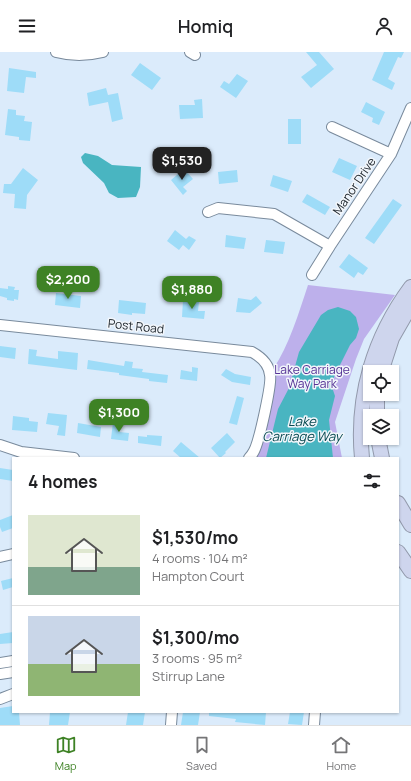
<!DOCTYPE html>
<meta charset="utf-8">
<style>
body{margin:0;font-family:Manrope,sans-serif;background:#f2f2f2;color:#202124;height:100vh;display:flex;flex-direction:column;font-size:15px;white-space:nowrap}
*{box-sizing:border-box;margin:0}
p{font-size:13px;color:#757577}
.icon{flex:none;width:22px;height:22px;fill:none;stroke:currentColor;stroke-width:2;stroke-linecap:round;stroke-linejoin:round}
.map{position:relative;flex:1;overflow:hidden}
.drawer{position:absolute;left:12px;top:405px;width:387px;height:256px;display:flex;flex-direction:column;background:#fff;border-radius:0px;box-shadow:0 1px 3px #0004}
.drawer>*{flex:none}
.tools{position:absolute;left:363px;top:313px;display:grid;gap:8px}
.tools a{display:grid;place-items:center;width:36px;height:36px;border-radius:0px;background:#fff;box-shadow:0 1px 3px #0004;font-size:20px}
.price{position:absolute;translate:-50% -34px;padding:0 9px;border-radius:8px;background:#3e8225;color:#fff;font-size:13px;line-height:26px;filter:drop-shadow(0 1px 2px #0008)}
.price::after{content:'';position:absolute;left:50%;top:24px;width:12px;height:9px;margin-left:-6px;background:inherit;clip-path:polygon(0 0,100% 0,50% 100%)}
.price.selected{background:#222;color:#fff}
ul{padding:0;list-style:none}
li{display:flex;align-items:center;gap:12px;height:100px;padding:0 16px}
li+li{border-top:1px solid #e0e0e0}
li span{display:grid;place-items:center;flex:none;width:112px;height:80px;border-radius:0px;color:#555}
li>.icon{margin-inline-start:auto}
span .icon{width:48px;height:48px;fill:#fffc;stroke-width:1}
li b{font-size:17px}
h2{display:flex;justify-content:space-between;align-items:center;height:48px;padding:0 16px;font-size:17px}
header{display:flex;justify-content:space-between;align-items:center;height:52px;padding:0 16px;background:#fff;font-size:18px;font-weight:600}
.dock{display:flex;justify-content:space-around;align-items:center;height:56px;border-top:1px solid #e0e0e0;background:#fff;font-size:11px;color:#757577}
.dock a{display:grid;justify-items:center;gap:2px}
.dock .selected{color:#3e8225}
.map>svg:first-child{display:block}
</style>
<header><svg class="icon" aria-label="menu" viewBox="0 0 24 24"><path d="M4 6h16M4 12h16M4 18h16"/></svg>Homiq<svg class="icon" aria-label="person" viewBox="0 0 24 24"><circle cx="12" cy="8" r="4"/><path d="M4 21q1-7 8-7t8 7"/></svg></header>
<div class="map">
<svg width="411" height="673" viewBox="0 0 411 673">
<rect width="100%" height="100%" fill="#dbebfb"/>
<path fill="#bdb0eb" d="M308,233L395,243L364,287L356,307L335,370L342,406H253L273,341L275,327L273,317C289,294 299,260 308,233Z"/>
<path fill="#49b5c1" d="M85,101L98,104L112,113L141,115L140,135L136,145L118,146L109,141L104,131L83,111L81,105Z
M338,255L350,259L356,265L359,277L356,286L350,293L334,325L332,335L335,344L329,368L333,406H266L278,357L289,336L299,300L321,263L328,258Z"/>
<path fill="#9edcf8" d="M306,0H319L334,17L311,36L301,25L317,13Z
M384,0H404L401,6L398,5L388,27L395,31L392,38L372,28Z
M140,11L161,26L152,38L131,23Z
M9,16L36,20V26L26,25L24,41L7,39Z
M237,22L248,29L236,46L220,35L224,29L229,32Z
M106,36L108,43L118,41L123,67L112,70L108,50L89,54L87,41Z
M202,47L203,66L180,67L179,53H195L194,48Z
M366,50L385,60L379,73L372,70L373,66L361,60Z
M8,57L16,58V63L25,64L24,69L32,70L30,89L19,88V85L5,83Z
M288,67H301V92H288Z
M339,106L357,114L350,128L332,120Z
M23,116L38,128L27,143L26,157L14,156L15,142L3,141L4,132H11Z
M184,117L193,127L183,135L187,139L183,143L171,128Z
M237,118L238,130L219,132L218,120Z
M273,123L292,129L288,140L270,134Z
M307,142L330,155L325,163L302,150Z
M393,147L402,153L374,192L365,186Z
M175,178L186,187L189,184L196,188L189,198L183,193L179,198L167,189Z
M226,183L246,186L244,197L225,195Z
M266,188L285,190L283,202L264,200Z
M349,202L368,216L363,223L358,220L354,226L339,215Z
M8,234L15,235L14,238H19L18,248L14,247V249L7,248V246L0,244V236L8,237Z
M56,241L81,244L80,256L55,253Z
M256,244L262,251L250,261L236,260L238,246L251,248Z
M119,248L146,251L145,262L132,261V263L118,261Z
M183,248L199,250L198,259H205L204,267L182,265Z
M0,294L16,296L15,307L0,305Z
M29,297L37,298L36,304L58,307V299L78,301L77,318L28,312Z
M88,308L124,314L125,309L133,310L132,316L143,317L142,320L168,323L167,331L149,329V327L119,323V321L87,317Z
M192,315L198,316L197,329L180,327L181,318L192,320Z
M226,317L235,322L251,325L250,333L232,330L221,323Z
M237,344L244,346L237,373L229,371Z
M48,361L67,363L65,384L57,383L59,374L46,372Z
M13,364L29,366V369L38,370L37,380L12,378Z
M113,370L120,371L119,380L129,381L128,389L111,387Z
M78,371L101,375L100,385L77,381Z
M227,381L235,390L225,400L226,401L220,406L211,396Z
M147,383L162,384L161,394L138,391V384L147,385Z
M181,390L200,406H181L173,399Z
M0,416L13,418V429L0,427Z
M13,463V476L2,480L0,475V468Z
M13,526V535L3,538L1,529Z
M13,580V591L0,592V582Z
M13,654V660H19L20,673H0V656Z
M50,660H70L68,673H49Z
M128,660H145L143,673H126Z
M183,660H200L198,673H181Z
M209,660H266L265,673L235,670L236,667L209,664Z
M290,660H304L302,673L288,672Z"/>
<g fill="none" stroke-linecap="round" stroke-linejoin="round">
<g stroke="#798a9c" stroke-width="12">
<path id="minor" d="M56,0C71,4 87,4 103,0
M190,0L195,3
M332,75L391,102
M208,160L218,156L274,162L330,194
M312,223L330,194L391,102L411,56
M0,273L252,300C261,305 269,312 270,323C272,332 259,390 254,399C253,401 251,404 249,406
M0,393L21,400L74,406
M0,505L13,502
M0,611L13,609
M0,622L13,620
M0,647L13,642
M171,673L172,660
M314,673L315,660"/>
</g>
<g stroke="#9299ab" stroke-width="16">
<path id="highway" d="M381,320L392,286L411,253
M377,364V342
M378,386L382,406
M362,406C356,344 374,285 411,235
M398,451L411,473
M398,500L411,519"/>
</g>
<use href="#minor" stroke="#fff" stroke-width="10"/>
<use href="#highway" stroke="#ced5ed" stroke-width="14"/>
</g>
<g text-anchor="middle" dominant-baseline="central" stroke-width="3" stroke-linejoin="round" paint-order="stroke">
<g font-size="12" fill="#222a31" stroke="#f2f6fb">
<text transform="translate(354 134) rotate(-56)">Manor Drive</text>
<text transform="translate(136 274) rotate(6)">Post Road</text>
</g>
<g font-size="12" fill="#563496" stroke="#f2f6fb">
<text x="312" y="317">Lake Carriage<tspan x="312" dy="14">Way Park</tspan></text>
</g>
<g font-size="13" font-style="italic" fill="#084a51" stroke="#f2f6fb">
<text x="302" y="369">Lake<tspan x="302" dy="15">Carriage Way</tspan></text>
</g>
</g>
</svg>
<div class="tools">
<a><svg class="icon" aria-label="locate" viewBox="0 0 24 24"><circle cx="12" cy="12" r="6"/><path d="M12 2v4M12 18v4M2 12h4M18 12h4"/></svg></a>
<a><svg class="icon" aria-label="layers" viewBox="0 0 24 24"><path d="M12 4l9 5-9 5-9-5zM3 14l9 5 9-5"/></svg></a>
</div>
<b class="price selected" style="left:182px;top:129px">$1,530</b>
<b class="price" style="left:68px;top:248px">$2,200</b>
<b class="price" style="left:192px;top:258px">$1,880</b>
<b class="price" style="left:119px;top:381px">$1,300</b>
<section class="drawer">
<h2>4 homes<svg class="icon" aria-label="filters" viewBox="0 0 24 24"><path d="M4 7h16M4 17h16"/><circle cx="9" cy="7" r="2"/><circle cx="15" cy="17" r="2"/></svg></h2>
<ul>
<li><span style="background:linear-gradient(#dfe7d0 65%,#7fa58c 0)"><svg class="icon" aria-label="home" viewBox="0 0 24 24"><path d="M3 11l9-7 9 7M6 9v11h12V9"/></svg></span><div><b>$1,530/mo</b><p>4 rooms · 104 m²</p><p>Hampton Court</p></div></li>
<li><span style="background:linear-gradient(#c9d6e8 60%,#8fb573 0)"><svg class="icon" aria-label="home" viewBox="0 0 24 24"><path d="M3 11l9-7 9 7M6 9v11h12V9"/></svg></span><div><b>$1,300/mo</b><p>3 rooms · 95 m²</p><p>Stirrup Lane</p></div></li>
</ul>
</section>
</div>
<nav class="dock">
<a class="selected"><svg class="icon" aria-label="map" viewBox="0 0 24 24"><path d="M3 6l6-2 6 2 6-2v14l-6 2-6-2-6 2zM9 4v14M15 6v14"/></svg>Map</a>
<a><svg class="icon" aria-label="saved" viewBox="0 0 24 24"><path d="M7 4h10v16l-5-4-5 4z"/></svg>Saved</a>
<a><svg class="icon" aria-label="home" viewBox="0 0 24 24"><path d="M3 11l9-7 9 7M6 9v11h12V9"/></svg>Home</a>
</nav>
